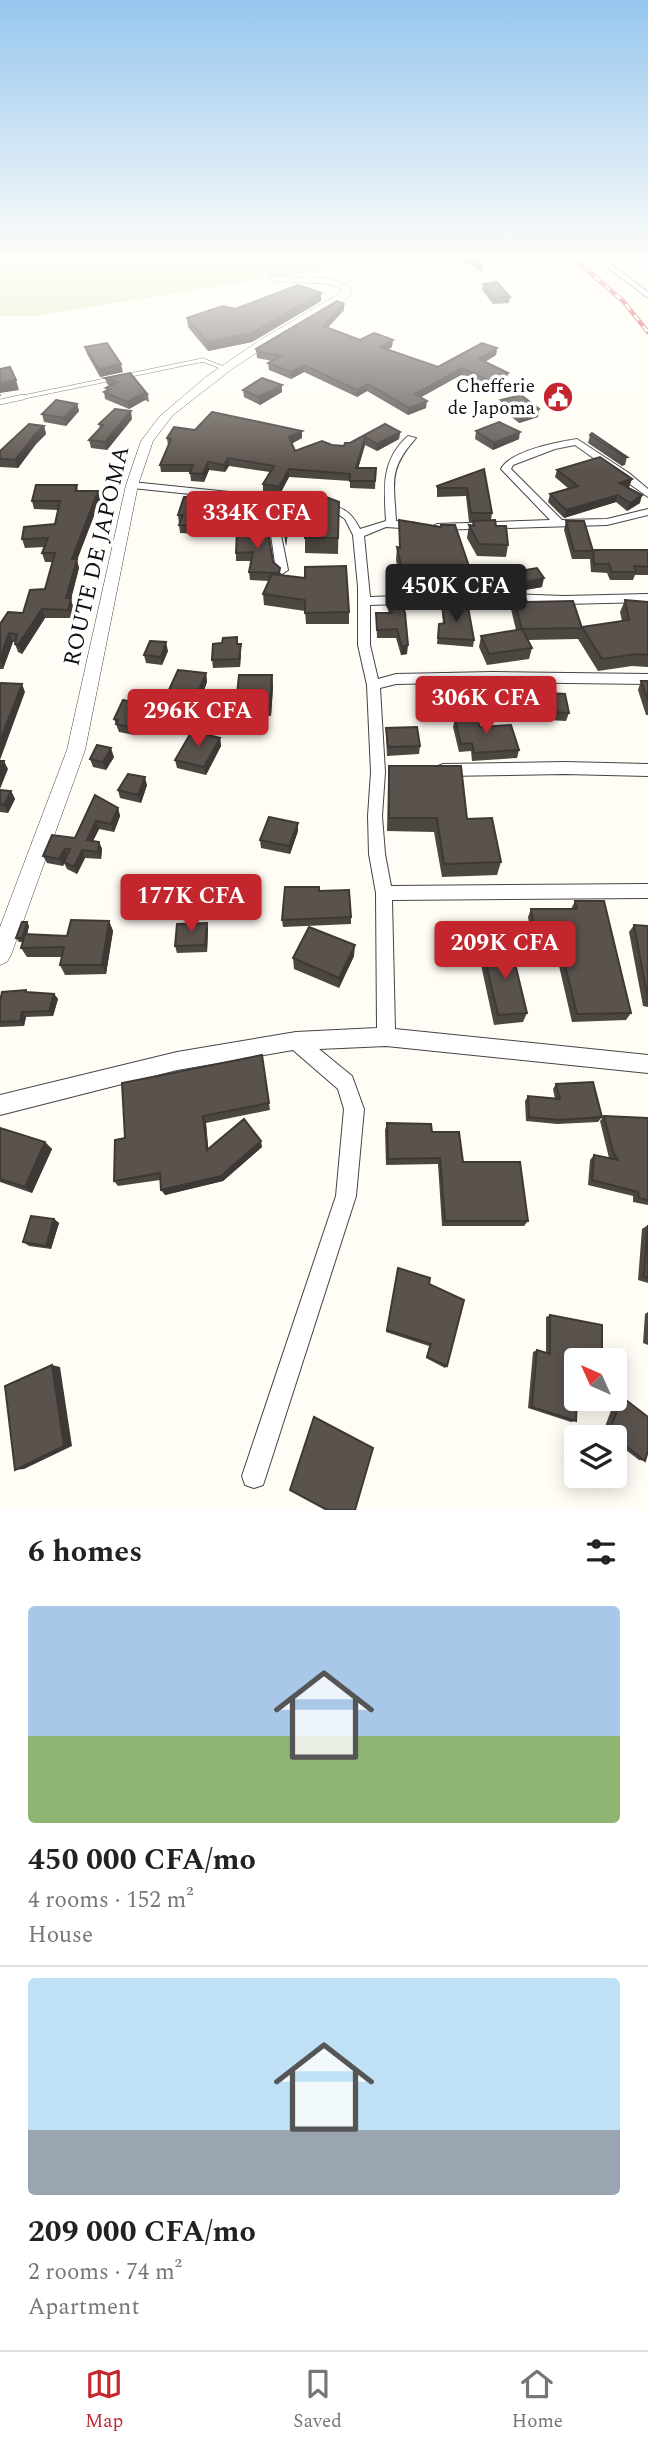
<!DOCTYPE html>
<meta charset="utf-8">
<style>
body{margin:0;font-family:Spectral,serif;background:#f2f2f2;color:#222;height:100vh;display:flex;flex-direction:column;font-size:26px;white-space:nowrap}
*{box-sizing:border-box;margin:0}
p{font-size:23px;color:#767676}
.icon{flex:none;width:38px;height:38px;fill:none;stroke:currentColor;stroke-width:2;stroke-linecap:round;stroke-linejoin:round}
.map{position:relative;height:1510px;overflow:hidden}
.details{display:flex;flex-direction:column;background:#fff;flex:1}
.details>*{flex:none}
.needle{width:46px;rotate:315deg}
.buttons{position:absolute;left:564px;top:1348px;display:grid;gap:14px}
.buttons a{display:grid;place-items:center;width:63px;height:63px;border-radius:7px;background:#fff;box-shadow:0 4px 18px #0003;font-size:35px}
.price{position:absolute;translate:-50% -60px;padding:0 16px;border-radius:7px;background:#c4262e;color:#fff;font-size:23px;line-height:46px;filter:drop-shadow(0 2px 4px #0008)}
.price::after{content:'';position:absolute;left:50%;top:42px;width:21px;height:16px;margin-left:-10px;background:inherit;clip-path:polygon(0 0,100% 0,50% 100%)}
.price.current{background:#222;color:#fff}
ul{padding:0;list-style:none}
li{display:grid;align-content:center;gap:14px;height:371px;padding:0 28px}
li+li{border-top:2px solid #e0e0e0}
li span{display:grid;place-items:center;height:217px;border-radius:7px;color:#555}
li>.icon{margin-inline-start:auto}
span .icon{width:126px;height:126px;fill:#fffc;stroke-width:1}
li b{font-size:30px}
h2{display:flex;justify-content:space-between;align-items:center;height:84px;padding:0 28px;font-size:30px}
.tabs{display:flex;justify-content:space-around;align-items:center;height:98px;border-top:2px solid #e0e0e0;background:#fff;font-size:19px;color:#767676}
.tabs a{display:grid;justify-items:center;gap:4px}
.tabs .current{color:#c4262e}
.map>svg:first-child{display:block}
</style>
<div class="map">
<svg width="648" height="1510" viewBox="0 0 648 1510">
<rect width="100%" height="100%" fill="#fffdf5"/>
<path fill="#d5ebbd" d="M0,258L23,259L393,258L34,316H0Z"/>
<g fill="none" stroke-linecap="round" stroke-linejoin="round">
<g stroke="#444" stroke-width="4.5">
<path id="service-far1" d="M14,399L203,360L223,368"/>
</g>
<g stroke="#444" stroke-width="6">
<path id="service" d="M0,402L23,397"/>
</g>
<g stroke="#444" stroke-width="2">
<path id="minor" d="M595,258H603L648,292V298Z
M408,436L416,438C388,469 394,482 396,521L417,523L422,526L417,529L386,527L364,536L370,597L482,593L564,596L648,594V602L564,604L482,601L370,605V645L378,679L396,674L493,672L648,674V684L493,682L396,684L380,688L385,772L382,816L385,854L391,886L648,884V898L392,900L395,1029L648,1055V1073L386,1046L319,1049L352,1076L364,1109L356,1196L266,1476L263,1485L254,1488L245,1485L242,1476L336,1196L344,1109L338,1089L293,1050L177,1070L0,1115V1095L177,1052L296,1032L377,1028L376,893L369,854L368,816L371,772L367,685L358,645V587L353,535L345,519L335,512L316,507L289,504L281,535L288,570L282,574L276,570L271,535L279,503L132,488L127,485L132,482L316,501C339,507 349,507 360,529L386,521C384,488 381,460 408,436Z
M577,439L629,473L648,489V497L575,445L555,449L513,465L511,469L562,520L607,519L648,509V515L607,525L437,530L432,527L437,524L550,520L501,469C510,451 557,442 577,439Z
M565,762L648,764V776L565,774L443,776L438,774L436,770L438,766L443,764Z"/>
</g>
<g stroke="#444" stroke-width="1">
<path id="tertiary" d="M271,276L331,278L349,286L352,293L344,301L286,333L232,369L173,415L153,441L138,485L85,750L11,955L7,962L0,965V927L67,750L126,485L141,441L160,416L206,377L260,340L342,292V289L329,284L274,281L271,280Z"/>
</g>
<use href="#service-far1" stroke="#fff" stroke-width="3.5"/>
<use href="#service" stroke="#fff" stroke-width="5"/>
<use href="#minor" fill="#fff" fill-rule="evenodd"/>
<use href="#tertiary" fill="#fff" fill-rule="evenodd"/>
<g stroke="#c4262e" stroke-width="4.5">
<path id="rail" d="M573,258L623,301L648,332"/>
</g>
<use href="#rail" stroke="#fff" stroke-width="2.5" stroke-dasharray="7" stroke-linecap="butt"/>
</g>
<path fill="#4d4742" d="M457,258H482V272Z
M483,284L510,297L509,303L493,304L482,290Z
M321,301L252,342L208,351L188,327L187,318L235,309Z
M344,304V310L327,328L360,340L392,347L388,349L438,367L497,348L496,355L485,362L508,373L506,380L489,388L461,375L421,397L426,408L408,415L367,391L357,397L304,372L291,379L269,370L268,363L272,361L257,358L256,349Z
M85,347L123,372L100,377L87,354Z
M105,378L148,395L149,402L145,400L129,409L105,399L104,392L107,391L106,388L110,386L107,384Z
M282,385V392L260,405L244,397L243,390Z
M501,400L538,417L519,423L500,408Z
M77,404L79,411L66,426L44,422L42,414Z
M132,419L107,450L91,448L89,440L100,428L99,424Z
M385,424L400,432L399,439L377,451L365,445L358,468H376L375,489L350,488V481L289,477L280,494L263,492V484L270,472L229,466L225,472L209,470L204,482L191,481L190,472H161L160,465L168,446L167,438L195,430L302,438L291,444L295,451L332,445L344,446Z
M44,426L46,434L36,444L18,468L0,467V451Z
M476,431L519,439L493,450L475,439Z
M590,435L627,457L625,465L622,466L588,443Z
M484,469L492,513L491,520L496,526L508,545L506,557L477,556L467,538L469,525L472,526L473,522H469L466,496L437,497V486Z
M557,470L632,479L629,487L627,488L640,503L627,511L616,502L564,518L548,502L550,494L569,489L555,477Z
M77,485L78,491H98L100,500L77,560L79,568L71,599L73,607L71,618H45L22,654L18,652L15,644V642H13L3,669H0V624L23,613L45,589L52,562H45L42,553L45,547L25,548L22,539L55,524L58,510L34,509L32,501Z
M305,496L339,502L338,554L305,553Z
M208,497L209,506L198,534L180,533L178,515Z
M291,512L286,546L284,535L283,519Z
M399,520L472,575L470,587L403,592L396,560L397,547H399Z
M566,521L593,550H648V575H635L633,580H610L607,573L591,572L590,559H572L564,530Z
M237,531L273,562L281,575L349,612V624H306L305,611L264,605L263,594L269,581L250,580L249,572L252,561H236V553Z
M514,572L542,587L519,591L512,580Z
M512,593L527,602L582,628L622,621L620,612L625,600L648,602V667L632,666L598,671L578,639L528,640L532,648L529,659L487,665L479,647L481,636L516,630L510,605Z
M388,599L407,654L401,655L396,638H377L376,613H389L387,607Z
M442,607L474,640L473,647L437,644L439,624L443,623L442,614Z
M238,644L241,653L240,667L213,668L212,660Z
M168,651L162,665L146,663L144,655Z
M206,673L207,682L199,704L170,700L168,692Z
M272,675L273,687L271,716H264L256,730L243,726L242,716H238L236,705Z
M641,681H648V715H646L638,690Z
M529,692L569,713L566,721L529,719L527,701Z
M145,712L134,735L119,732L114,719Z
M455,719L480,727L519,750L517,758L472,761L471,751L459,752L453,727Z
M386,728L420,746L419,754L387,756L386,736Z
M220,738L221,746L206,775L177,768L175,760Z
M114,757L106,770L93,767L90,759Z
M389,766L467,819L501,862L497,875L442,877L434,832L387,831L388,780Z
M147,785L141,803L120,798L118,790Z
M0,790L11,791L15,799L8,813L0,812Z
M95,795L118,808L120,816L114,832L99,829L93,841L99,842L102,849L101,859L85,858L77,874L67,869L64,863L63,866L47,863L43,856L75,838Z
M298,831L290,854L261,848L260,840Z
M575,901L631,1013L626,1020L572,1022L556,953H534L528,917L531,909H571Z
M351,917V924L283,927L282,920Z
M109,921L113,931L106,974L65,975L60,965L62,957H27L21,948L23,942H19L16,938L27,922L29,926L27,935L67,936Z
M207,923L208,930L207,952L177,953L175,946Z
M634,925L648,926V1007L643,1006L629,932Z
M483,950L527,1013L523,1022L494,1025L480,960Z
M354,956L339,988L294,969L293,958Z
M26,990L28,993L54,994L58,999L53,1016L26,1017L24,1026L0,1027V1001Z
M262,1055L270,1110L206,1123L208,1149L262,1147L223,1181L165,1195L160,1180L118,1186L114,1181L125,1138Z
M556,1084L602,1117L598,1122L557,1124L526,1121L525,1101L528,1096L555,1099L553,1089Z
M604,1116L648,1118V1205L633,1202V1196L588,1185L590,1160L594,1155L609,1158L600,1121Z
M387,1123L432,1132L463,1162L528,1221L524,1226H442L438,1164L386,1165L385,1130Z
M0,1128L45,1142L52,1149L32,1193L0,1182Z
M54,1219L59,1223L51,1249L29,1246L23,1242Z
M648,1225V1283L638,1280L642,1229Z
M398,1268L447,1366L445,1368L426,1358L429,1346L386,1332Z
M648,1312V1345L643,1343L645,1314Z
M550,1315L602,1358L597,1360L579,1356L576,1421L571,1422L528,1408L533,1352L537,1350L546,1353V1317Z
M616,1397H622L645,1461L639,1460L614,1441V1437H609L603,1432Z"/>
<path fill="#3f3936" d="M321,293V301L252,342L208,351L207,342Z
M344,304V310L323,333V326Z
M393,340L392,347L380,354V347Z
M497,348L496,355L478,366L479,359Z
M121,364L123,372L100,377L99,369Z
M304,365V372L291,379V372Z
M462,368L461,375L414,401L415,394Z
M508,373L506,380L489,388L490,381Z
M16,380L19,390L0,393L1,396H0V383Z
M368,384L367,391L357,397V390Z
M282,385V392L260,405L259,397Z
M144,393L145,400L129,409L127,402Z
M427,401L426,408L408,415L409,408Z
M77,404L79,411L66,426L64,418Z
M539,409L538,417L519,423L521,415Z
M131,411L132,419L107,450L105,442Z
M44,426L46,434L36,444L18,468L15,460L34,436Z
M302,431V438L289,445V437Z
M400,432L399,439L377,451V444Z
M520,432L519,439L493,450L494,443Z
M365,437V445L356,476V468Z
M228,458L229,466L225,472L224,465Z
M208,462L209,470L204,482L203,474Z
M289,469V477L280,494L279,487Z
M632,479L629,487L616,491L619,483Z
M98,491L100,500L77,560L79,568L71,599L73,607L71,618L66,598L72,559Z
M618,495L616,502L564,518L566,510Z
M642,495L640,503L627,511L630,503Z
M291,496V512L286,546L285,530Z
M208,497L209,506L198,534L197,526Z
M544,578L542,587L519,591L521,583Z
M42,609L45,618L22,654L18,645Z
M9,633L13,642L3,669L0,659Z
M166,642L168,651L162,665L161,657Z
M241,644V653L240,667L239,659Z
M408,645L407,654L401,655L402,647Z
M206,673L207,682L199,704L197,695Z
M272,675L273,687L271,716L270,705Z
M22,684L25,692L0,760V741Z
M143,704L145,712L134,735L131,727Z
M263,705L264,716L256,730L255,718Z
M220,738L221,746L206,775L204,767Z
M111,748L114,757L106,770L103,762Z
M4,761L8,769L0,789V771Z
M145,777L147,785L141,803L138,795Z
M11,791L15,799L8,813L4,805Z
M118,808L120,816L114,832L111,824Z
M96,821L99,829L90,847L87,840Z
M298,823V831L290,854L289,846Z
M99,842L102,849L101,859L98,852Z
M65,849L68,856L63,866L59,859Z
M82,850L85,858L77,874L74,867Z
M109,921L113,931L106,974L102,965Z
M27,922L29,926L25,942L22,938Z
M207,923L208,930L207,952L205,945Z
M355,945L354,956L339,988V978Z
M54,994L58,999L53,1016L49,1011Z
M22,1012L26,1017L24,1026L20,1021Z
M203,1116L206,1123L209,1156L207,1150Z
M261,1141L262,1147L223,1181L165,1195L161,1190Z
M45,1142L52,1149L32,1193L25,1187Z
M54,1219L59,1223L51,1249L46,1246Z
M52,1365L60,1367L72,1446L24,1469L15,1470Z"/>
<path fill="#5a524d" stroke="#3f3936" stroke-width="2" d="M467,258H482L483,267Z
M497,282L510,297L494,298L483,284Z
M298,285L321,293L251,333L207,342L187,318L223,306L235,309Z
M337,301L344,304L323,326L360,340L374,333L377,334L393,340L380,347L438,367L482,343L497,348L479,359L508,373L490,381L462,368L415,394L427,401L409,408L368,384L357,390L304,365L291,372L268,363L281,356L257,351L256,349Z
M107,343L121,364L99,369L85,347Z
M10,367L16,380L0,383V369Z
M130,373L148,395L144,393L127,402L104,392L110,389L106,388L117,382L105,378Z
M262,378L282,385L259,397L243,390Z
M521,395L539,409L521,415L501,400Z
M56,400L77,404L64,418L42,414Z
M115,409L131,411L105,442L89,440L103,425L99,424Z
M212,412L302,431L289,437L295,451L322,441L332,445L344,446L345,443H350L385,424L400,432L377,444L365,437L356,468H376L375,481H350V474L289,469L279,487L263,484L274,466L228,458L224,465L208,462L203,474L190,473L193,465H160L169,444L171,439L167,438L174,427L195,430Z
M499,422L520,432L494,443L476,431Z
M29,424L44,426L34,436L15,460L0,459V451Z
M592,433L627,457H625L590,435Z
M600,457L632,479L619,483L642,495L630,503L618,495L566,510L550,494L578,486L557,470Z
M484,469L492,513H471L467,488H438L437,486Z
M36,485H77L75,491H98L72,559H77L66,598H71L68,610L42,609L18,645L15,644L17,634L9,633L0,659V624L8,612L23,613L30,590L45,589L55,553H42L48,538L22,539L24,527L55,524L60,501H32Z
M291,496L285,530L283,519Z
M305,496L326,497L339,502L338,538H305Z
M184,497H208L197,526L179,525L183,515H178Z
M399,520L441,527V525H455L472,575L404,579L397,547L400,548Z
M495,520L496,526H506L508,545L479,544L469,525L474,526L473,521Z
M566,521H584L593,551H574Z
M237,531H268L273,562L280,568L279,573L249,572L253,552L236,553Z
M593,550H648V567L634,566L636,572H612L609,564H594Z
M346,566L349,612L305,613V600L263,594L272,574L305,578V567Z
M537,568L544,578L521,583L514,572Z
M512,593H523L527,602L573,601L582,628L522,629Z
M400,598L405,613L408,645L402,647L397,629L377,630L376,613H392L388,599Z
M625,600L648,602V655L637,654L602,659L582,627L629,620Z
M442,607H468L474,640L438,638L439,624L445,623Z
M522,629L532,648L489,654L481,636Z
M237,637V644H241L239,659L212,660L213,644L222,643L223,638Z
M150,641L166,642L161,657L144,655Z
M178,670L206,673L197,695L168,692Z
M239,675H272L270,705H263L255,718L241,715L247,705H236Z
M641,681H648V701Z
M1,683L22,684L0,741V685Z
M529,692L565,694L569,713L531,711Z
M123,700L143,704L131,727L116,724L118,720L114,719Z
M477,718L480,727L511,725L519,750L474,753L472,743L461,744L455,719Z
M417,727L420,746L388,747L386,728Z
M192,731L220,738L204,767L175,760Z
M97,745L111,748L103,762L90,759Z
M0,761H4L0,771Z
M389,766H461L467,819L492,818L501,862L444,864L437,818H389Z
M128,774L145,777L138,795L118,790Z
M0,790L11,791L4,805L0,804Z
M95,795L118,808L111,824L96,821L87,840L99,842L98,852L82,850L74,867L64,862L70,849H65L59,859L43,856L52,835L75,838Z
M269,817L298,823L289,846L260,840Z
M285,887H319V891L349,890L351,917L282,920Z
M575,901H604L631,1013L577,1014L560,945H537L531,909H577Z
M71,920L109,921L102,965H60L64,947L21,948L25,934L67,936Z
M22,922H27L22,938H16Z
M207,923L205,945L175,946L177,924Z
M634,925L648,926V1000Z
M309,927L355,945L339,978L293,958Z
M511,947L527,1013L498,1015L483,950Z
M26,990V992L54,994L49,1011L22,1012L20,1021L0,1022V1001L2,992Z
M262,1055L269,1103L203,1116L207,1150L244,1119L261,1141L221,1176L161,1190L160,1173L114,1181L115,1140L125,1138L122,1083Z
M593,1082L602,1117L560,1120L529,1117L528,1096L560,1099L556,1084Z
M604,1116L648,1118V1200L639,1198L638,1192L592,1180L594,1155L618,1160L613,1152Z
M387,1123L431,1124L432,1132H459L463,1162H520L528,1221H445L440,1158L388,1159Z
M0,1128L45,1142L25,1187L0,1179Z
M31,1216L54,1219L46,1246L23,1242Z
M648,1225V1278L644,1277Z
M398,1268L430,1278L429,1284L464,1300L447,1366L427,1357L431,1344L387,1330Z
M550,1315L602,1325V1358L579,1353V1360H576V1398H577L576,1421L532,1407L537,1350L550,1354Z
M52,1365L64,1446L15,1470L5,1386Z
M622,1397L648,1417V1451L645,1461L609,1432Z
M314,1417L373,1448L355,1510H327L290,1490Z"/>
<linearGradient id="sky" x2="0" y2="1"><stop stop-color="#95c6ee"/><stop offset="0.55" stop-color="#fffefa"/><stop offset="1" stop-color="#fffefa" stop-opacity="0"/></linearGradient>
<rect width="648" height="470" fill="url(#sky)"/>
<defs>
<g id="civic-disc" transform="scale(1.575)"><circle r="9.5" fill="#c4262e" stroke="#fff"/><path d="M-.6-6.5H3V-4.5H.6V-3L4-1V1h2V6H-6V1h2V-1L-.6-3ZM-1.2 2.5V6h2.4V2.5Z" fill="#fff"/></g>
</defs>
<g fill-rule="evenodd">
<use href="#civic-disc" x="558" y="397"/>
</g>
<g text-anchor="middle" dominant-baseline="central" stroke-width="7" stroke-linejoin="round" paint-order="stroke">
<g font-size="19" fill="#111" stroke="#fff" text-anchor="end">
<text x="535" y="386">Chefferie<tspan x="535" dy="22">de Japoma</tspan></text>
</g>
<g font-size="23" fill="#111" stroke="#fff">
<text transform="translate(97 556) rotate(-77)">ROUTE DE JAPOMA</text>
</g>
</g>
</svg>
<div class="buttons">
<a><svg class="needle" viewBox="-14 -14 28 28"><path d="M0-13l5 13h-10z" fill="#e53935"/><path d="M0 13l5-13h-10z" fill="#767676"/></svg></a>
<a><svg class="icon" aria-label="layers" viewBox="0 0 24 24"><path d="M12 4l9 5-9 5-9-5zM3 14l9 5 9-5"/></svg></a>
</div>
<b class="price" style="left:257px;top:551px">334K CFA</b>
<b class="price current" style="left:456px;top:624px">450K CFA</b>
<b class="price" style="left:486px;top:736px">306K CFA</b>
<b class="price" style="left:198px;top:749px">296K CFA</b>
<b class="price" style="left:191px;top:934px">177K CFA</b>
<b class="price" style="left:505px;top:981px">209K CFA</b>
</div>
<section class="details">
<h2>6 homes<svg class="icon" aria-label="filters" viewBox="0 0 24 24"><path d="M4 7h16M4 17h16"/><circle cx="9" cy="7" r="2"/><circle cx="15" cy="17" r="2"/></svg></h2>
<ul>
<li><span style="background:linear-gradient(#a9c7e8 60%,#8fb573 0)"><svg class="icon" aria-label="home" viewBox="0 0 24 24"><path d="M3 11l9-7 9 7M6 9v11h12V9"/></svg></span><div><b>450 000 CFA/mo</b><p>4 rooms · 152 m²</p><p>House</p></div></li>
<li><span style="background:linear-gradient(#bfe0f5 70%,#9aa5b1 0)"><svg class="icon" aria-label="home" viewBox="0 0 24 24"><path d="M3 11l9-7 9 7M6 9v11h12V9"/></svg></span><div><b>209 000 CFA/mo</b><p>2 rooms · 74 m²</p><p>Apartment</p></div></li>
</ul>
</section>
<nav class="tabs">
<a class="current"><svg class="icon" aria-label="map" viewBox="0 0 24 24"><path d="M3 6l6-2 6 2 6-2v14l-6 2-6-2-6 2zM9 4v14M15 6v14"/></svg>Map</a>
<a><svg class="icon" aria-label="saved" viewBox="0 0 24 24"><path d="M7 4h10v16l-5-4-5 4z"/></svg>Saved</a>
<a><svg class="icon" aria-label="home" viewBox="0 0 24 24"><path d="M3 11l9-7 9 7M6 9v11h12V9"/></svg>Home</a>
</nav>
